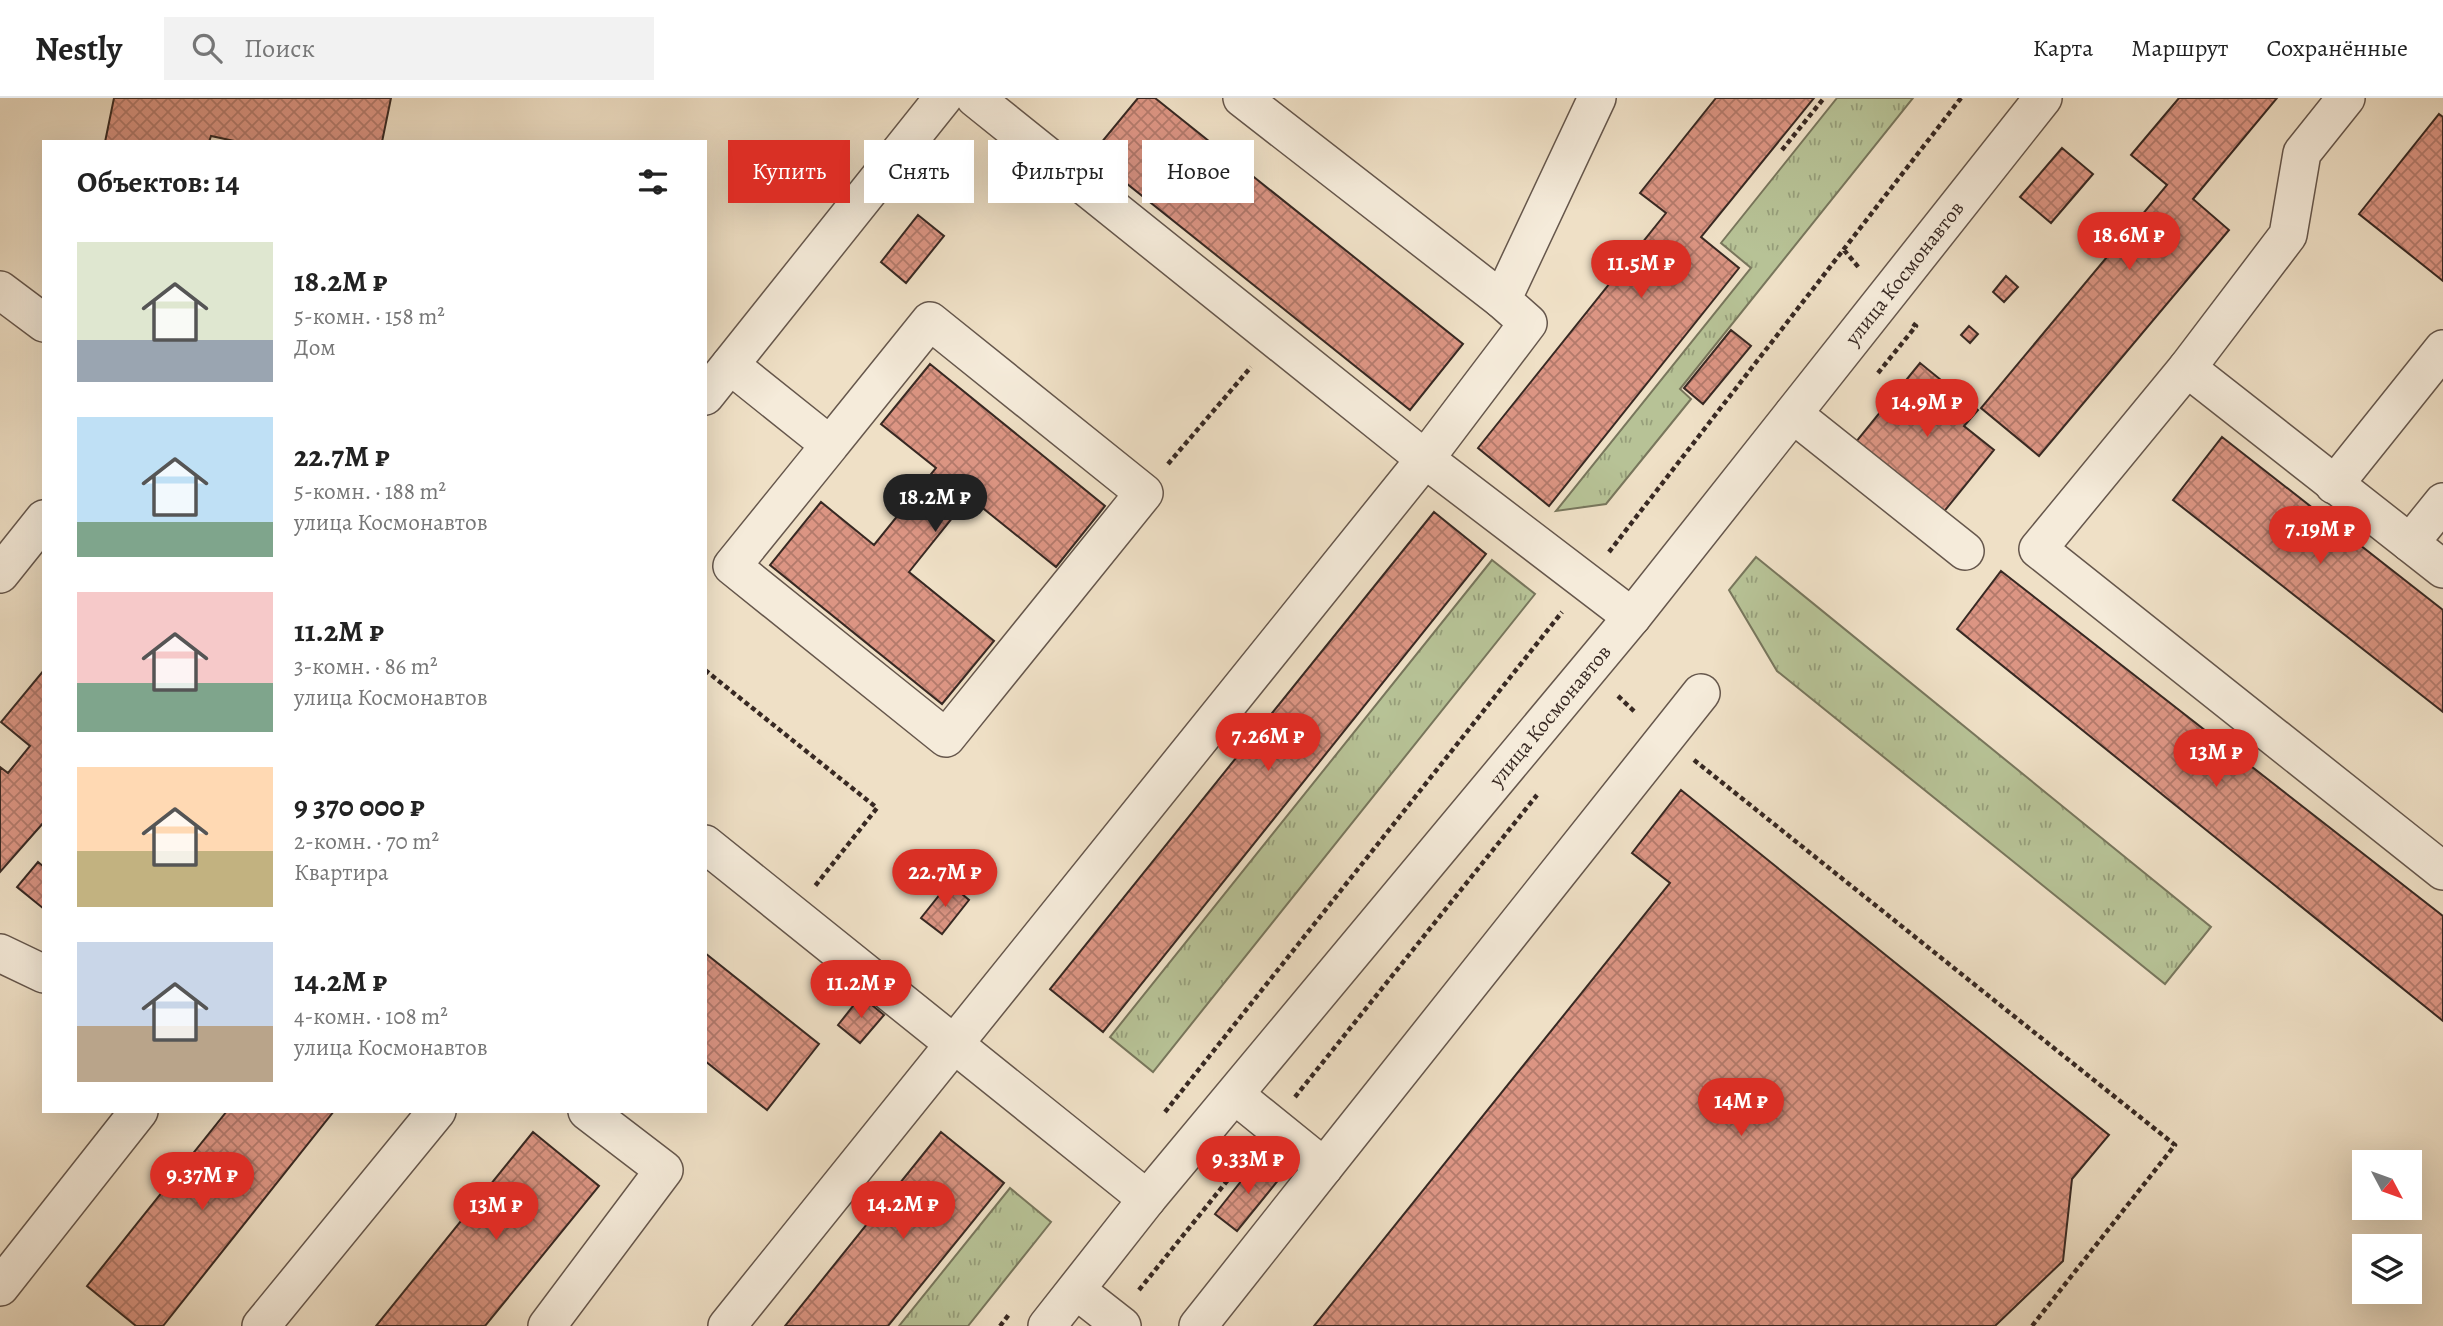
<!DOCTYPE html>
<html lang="ru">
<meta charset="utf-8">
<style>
body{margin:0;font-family:Alegreya,serif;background:#f2f2f2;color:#222;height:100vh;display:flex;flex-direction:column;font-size:26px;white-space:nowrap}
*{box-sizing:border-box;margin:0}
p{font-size:23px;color:#767676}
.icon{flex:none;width:38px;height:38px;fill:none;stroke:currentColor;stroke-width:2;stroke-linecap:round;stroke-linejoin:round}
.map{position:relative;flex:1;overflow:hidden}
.sheet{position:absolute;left:42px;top:42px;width:665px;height:973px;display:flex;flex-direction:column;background:#fff;border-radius:0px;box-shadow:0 7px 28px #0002}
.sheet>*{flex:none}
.hud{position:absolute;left:728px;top:42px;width:665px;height:63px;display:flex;gap:14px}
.needle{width:46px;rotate:131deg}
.tools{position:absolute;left:2352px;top:1052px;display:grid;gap:14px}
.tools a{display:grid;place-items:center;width:70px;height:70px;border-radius:0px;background:#fff;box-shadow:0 7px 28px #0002;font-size:35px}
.price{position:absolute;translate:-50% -60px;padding:0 16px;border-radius:24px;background:#d93025;color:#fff;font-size:23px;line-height:46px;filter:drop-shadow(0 2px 4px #0008)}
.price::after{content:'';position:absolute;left:50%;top:42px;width:21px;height:16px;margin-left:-10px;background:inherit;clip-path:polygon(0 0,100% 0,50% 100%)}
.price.current{background:#222;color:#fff}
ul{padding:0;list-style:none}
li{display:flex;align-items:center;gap:21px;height:175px;padding:0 35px}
li span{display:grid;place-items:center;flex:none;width:196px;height:140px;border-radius:0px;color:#555}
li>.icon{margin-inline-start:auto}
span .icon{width:84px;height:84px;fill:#fffc;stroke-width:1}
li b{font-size:30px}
h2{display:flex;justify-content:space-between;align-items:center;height:84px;padding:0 35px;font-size:30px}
.tag{padding:0 24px;border-radius:0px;background:#fff;box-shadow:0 7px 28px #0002;font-size:24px;line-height:63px}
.tag.current{background:#d93025;color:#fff}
header{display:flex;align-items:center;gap:42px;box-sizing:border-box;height:98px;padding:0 35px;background:#fff;border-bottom:2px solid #e0e0e0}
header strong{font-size:33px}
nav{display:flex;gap:38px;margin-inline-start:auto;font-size:24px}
.search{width:490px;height:63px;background:#f2f2f2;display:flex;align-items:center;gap:18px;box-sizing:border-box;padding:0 24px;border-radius:0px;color:#767676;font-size:26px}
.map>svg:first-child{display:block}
</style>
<header>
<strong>Nestly</strong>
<div class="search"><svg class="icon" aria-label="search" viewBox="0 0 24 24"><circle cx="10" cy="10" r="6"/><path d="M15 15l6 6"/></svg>Поиск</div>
<nav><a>Карта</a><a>Маршрут</a><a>Сохранённые</a></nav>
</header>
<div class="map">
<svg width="2443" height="1228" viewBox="0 0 2443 1228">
<defs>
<pattern id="grass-tufts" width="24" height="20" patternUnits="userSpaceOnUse" patternTransform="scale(1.75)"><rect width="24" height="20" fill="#b7c296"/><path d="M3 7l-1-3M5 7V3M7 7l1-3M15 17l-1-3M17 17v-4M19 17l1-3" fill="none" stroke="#969e7a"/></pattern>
<pattern id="building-cross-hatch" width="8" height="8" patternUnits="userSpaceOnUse" patternTransform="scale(1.75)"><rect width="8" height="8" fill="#dc9583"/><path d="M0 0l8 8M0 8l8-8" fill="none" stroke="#b37a6b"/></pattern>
</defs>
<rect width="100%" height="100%" fill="#efe0c6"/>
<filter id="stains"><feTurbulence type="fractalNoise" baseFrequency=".00286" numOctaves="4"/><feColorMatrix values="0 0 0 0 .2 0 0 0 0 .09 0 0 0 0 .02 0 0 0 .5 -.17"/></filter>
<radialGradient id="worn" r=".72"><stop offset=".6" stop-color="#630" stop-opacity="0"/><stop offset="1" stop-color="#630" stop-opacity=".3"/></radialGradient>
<path fill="url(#grass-tufts)" stroke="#78765c" stroke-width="2" d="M1837,0H1913L1680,291L1691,301L1606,406L1556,413L1751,170L1721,145Z
M1756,459L2211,829L2165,886L1777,573L1729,492Z
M1492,462L1535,496L1153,974L1110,939Z
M1010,1090L1051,1124L968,1228H899Z"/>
<path fill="url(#building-cross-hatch)" stroke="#382923" stroke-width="2" d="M114,0H391L382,44H239L211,38L209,44H105Z
M1138,0H1155L1463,246L1410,312L1091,57Z
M1716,0H1814L1701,139L1739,170L1549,408L1478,350L1666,115L1640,95Z
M2179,0H2277L2193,101L2229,132L2039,358L1981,310L2167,87L2131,57Z
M2439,16L2443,19V183L2359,116Z
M2062,50L2093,76L2051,125L2020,99Z
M918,117L944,138L906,185L881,164Z
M2006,178L2018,189L2004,204L1993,194Z
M1969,228L1978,236L1970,245L1961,237Z
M1731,232L1751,248L1703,306L1684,290Z
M1920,265L1978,312L1964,328L1994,352L1942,416L1855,345Z
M930,266L1105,408L1056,469L969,399L909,474L994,543L942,606L770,467L821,404L874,447L936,370L881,326Z
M2222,339L2443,512V614L2173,402Z
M1434,414L1486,456L1103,934L1050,891Z
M2001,473L2443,818V923L1957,531Z
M44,572V724L0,774V669L8,675L30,648L1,624Z
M1681,692L2109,1037L2072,1081L2063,1163L1995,1228H1314L1670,785L1632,755Z
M38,764L44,769V811L17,789Z
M949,785L969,802L942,836L921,820Z
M705,855L819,946L767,1012L705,963Z
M861,898L884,917L860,945L838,927Z
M227,1013H334L163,1228H136L87,1188Z
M533,1034L599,1088L485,1228H376Z
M941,1034L1004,1085L888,1228H785Z
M1270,1049L1281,1057L1271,1069L1260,1060Z
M1258,1062L1280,1080L1237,1133L1215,1116Z"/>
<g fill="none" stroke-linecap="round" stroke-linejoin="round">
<g stroke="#66574c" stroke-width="40">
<g id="minor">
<path d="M975,0L1425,361L1528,225L1502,202L1597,0"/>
<path d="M1242,0L1502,202"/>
<path d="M2346,0L2302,55L2288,137L2187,270L2038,451L2443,773"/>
<path d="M0,192L44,225"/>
<path d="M730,267L830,347L930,223L1144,395L946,640L732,468L830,347"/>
<path d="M2187,270L2443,471"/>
<path d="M705,298L943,0"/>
<path d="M1793,316L1965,453"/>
<path d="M2334,387L2443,251"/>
<path d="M2410,445L2443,404"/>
<path d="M0,476L44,421"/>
<path d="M705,746L1147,1101"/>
<path d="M0,855L44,876"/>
<path d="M1235,997L1324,1069L1701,595"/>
<path d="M0,1189L139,1013"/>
<path d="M1076,1192L1122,1228"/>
<path d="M261,1228L437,1013"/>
<path d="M547,1228L664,1072L587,1013"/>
<path d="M727,1228L1425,361L1632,519"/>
<path id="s1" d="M1047,1228L1147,1101L1632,519L2043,0"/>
<path d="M1198,1228L1324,1069"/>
</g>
</g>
<path stroke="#382923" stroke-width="4.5" stroke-dasharray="5 3.5" stroke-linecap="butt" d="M1782,52L1824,0
M1844,152L1860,171
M1878,275L1916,228L1912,225
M1168,366L1251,269
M1609,454L1961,0
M705,572L877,710L815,788
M1618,598L1636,615
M1694,662L2175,1047L2032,1228
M1295,999L1537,697
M1165,1014L1562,514
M1139,1192L1248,1057
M1000,1228L1010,1215"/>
<use href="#minor" stroke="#f5ebda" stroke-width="37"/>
</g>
<g text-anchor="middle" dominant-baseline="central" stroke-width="5" stroke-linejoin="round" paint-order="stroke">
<g font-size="21" fill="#382923" stroke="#f5ebda">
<text stroke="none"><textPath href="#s1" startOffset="1358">улица Космонавтов</textPath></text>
<text stroke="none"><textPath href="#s1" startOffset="791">улица Космонавтов</textPath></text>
</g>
</g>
<rect width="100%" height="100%" filter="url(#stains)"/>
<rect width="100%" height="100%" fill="url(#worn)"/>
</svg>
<div class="tools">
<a><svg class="needle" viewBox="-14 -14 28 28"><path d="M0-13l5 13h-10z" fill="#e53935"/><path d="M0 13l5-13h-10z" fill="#767676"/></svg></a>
<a><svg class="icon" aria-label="layers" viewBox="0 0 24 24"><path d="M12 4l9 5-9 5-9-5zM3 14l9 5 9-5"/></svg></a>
</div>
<b class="price" style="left:2129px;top:174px">18.6M ₽</b>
<b class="price" style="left:1641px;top:202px">11.5M ₽</b>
<b class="price" style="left:1927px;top:341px">14.9M ₽</b>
<b class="price current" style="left:935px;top:436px">18.2M ₽</b>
<b class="price" style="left:2320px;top:468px">7.19M ₽</b>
<b class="price" style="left:1268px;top:675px">7.26M ₽</b>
<b class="price" style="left:2216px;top:691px">13M ₽</b>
<b class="price" style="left:945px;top:811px">22.7M ₽</b>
<b class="price" style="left:861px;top:922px">11.2M ₽</b>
<b class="price" style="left:1741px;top:1040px">14M ₽</b>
<b class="price" style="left:1248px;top:1098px">9.33M ₽</b>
<b class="price" style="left:202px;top:1114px">9.37M ₽</b>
<b class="price" style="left:903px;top:1143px">14.2M ₽</b>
<b class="price" style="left:496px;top:1144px">13M ₽</b>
<div class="hud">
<a class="tag current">Купить</a>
<a class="tag">Снять</a>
<a class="tag">Фильтры</a>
<a class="tag">Новое</a>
</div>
<section class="sheet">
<h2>Объектов: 14<svg class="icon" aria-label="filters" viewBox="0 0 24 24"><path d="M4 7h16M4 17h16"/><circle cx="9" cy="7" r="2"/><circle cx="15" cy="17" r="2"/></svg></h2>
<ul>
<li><span style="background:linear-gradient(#dfe7d0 70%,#9aa5b1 0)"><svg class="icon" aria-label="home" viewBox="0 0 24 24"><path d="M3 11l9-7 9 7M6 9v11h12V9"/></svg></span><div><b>18.2M ₽</b><p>5-комн. · 158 m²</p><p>Дом</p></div></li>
<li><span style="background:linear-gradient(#bfe0f5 75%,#7fa58c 0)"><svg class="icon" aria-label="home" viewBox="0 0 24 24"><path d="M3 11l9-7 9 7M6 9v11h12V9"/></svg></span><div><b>22.7M ₽</b><p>5-комн. · 188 m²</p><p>улица Космонавтов</p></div></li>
<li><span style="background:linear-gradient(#f6c9c9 65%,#7fa58c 0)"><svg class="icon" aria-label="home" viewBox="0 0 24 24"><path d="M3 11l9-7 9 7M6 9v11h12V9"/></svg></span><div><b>11.2M ₽</b><p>3-комн. · 86 m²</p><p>улица Космонавтов</p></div></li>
<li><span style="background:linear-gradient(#ffd9b3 60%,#c2b280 0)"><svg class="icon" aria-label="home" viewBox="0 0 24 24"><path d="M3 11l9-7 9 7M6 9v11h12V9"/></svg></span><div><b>9 370 000 ₽</b><p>2-комн. · 70 m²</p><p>Квартира</p></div></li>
<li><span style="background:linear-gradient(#c9d6e8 60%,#b9a48a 0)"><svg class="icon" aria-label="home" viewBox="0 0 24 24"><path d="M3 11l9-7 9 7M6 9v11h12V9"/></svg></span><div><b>14.2M ₽</b><p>4-комн. · 108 m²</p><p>улица Космонавтов</p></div></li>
</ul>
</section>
</div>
